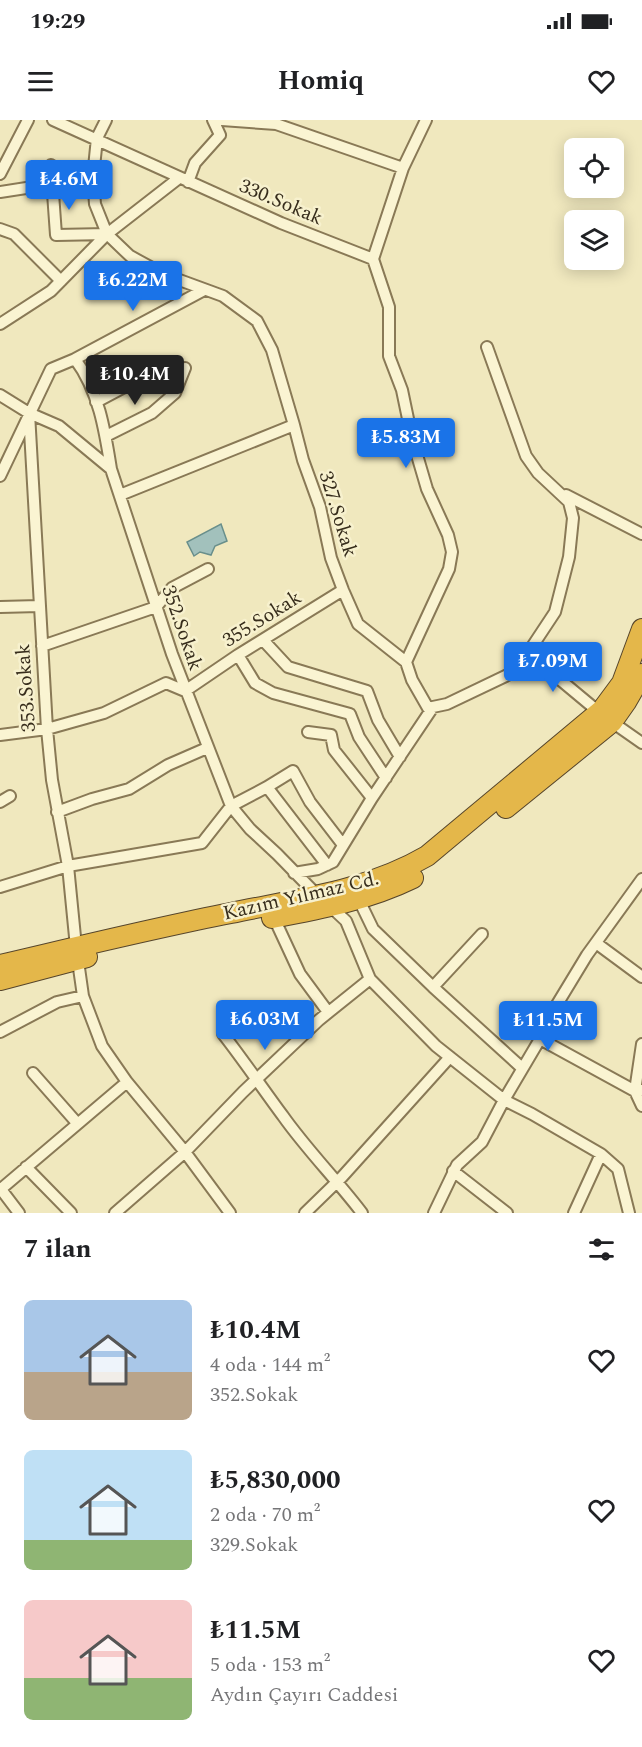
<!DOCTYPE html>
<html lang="tr">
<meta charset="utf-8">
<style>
body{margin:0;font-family:Spectral,serif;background:#f6f6f6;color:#202124;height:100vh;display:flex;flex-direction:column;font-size:22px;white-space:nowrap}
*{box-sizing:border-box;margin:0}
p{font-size:20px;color:#757577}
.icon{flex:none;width:33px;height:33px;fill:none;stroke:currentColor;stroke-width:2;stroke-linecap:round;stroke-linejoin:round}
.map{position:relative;height:1093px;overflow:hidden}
.drawer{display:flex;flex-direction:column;background:#fff;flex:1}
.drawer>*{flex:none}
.tools{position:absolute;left:564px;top:18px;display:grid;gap:12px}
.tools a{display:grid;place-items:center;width:60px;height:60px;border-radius:9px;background:#fff;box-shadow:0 3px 15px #0003;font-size:30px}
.price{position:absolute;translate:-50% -51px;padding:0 14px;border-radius:6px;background:#1a73e8;color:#fff;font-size:20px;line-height:39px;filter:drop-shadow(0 2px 3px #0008)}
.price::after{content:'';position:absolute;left:50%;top:36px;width:18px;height:14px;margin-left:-9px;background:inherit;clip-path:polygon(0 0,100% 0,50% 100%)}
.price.on{background:#222;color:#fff}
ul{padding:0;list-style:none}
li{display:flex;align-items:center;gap:18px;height:150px;padding:0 24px}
li span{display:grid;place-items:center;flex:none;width:168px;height:120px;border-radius:9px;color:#555}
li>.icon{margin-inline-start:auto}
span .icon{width:72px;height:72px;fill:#fffc;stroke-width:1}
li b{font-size:26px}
h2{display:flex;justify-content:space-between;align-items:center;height:72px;padding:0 24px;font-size:26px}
.status{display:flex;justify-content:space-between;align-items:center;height:42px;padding:0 30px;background:#fff;direction:ltr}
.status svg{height:16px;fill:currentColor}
header{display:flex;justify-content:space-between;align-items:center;height:78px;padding:0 24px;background:#fff;font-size:27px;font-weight:700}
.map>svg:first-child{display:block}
</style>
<div class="status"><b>19:29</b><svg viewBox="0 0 49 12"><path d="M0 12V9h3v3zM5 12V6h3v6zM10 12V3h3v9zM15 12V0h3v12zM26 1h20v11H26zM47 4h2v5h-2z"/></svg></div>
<header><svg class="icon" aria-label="menu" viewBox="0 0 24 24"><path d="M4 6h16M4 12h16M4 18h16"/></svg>Homiq<svg class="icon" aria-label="heart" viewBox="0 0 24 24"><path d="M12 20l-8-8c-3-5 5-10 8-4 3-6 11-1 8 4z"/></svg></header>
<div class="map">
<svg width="642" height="1093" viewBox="0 0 642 1093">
<rect width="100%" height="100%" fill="#f0e8be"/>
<path fill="#a2c1bc" stroke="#698f8b" stroke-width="1.5" d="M221,404L227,421L215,426L211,435L200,432L194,436L187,422Z"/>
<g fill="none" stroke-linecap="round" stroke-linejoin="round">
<g stroke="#897956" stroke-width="14">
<path id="street" d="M53,0L281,103L373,139L389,187V236L402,270L412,318L427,369L448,415L452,432L449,449L406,542
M106,0L97,18L93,57L95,84L107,114L130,136L163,154L223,176L257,201L272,230L294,305L303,340L320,387L331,438L343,470L358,504L406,542L412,560L428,588L447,584L516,551L555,492L569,437L573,398L569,382L538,353L526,336L487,227
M222,0L276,4L403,48L373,139
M51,45L56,115L107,114
M403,48L426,0
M0,54L28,0
M188,62L195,43L220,15L213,0
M0,72L52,64
M0,109L14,114L61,161
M0,204L51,171L107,114L179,58
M75,239L204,170
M0,275L29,293L59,306L111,349L172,534L231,686L250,709L277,734L317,775
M96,282L160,248L175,273
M29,293L47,609L52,660L68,746L76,827L83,876L102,926L127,962L185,1032L230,1093
M106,316L152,293L175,273L185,248
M0,356L51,249L75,239C99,271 105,311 111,349
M120,375L294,305
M566,375L642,414
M0,487L39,486
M263,520L288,547L367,571L378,600L400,637
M42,526L156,487L172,468L208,449
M531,529L552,553L600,593
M238,535L255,563L273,573L350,594L359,617L386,658
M612,602L642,623
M308,612L331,615L334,630L372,678
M0,615L47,609L104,593L166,563L185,571L238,535L343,470
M267,667L293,651L310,682L343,725
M0,682L10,676
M57,692L92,679L129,669L168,645L207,628
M294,753L318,749L333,742L372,678L433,587
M0,767L68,746L202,723L231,686L267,667L327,745
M359,780L373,809L433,867L522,948
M330,786L346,801L370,859L436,926L504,980L532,994L601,1034L618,1049L629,1093
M274,798L300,854L328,892
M596,823L642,857
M433,867L482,814
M0,912L57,882L83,876
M223,914C244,941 263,969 283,996C307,1030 337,1060 362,1093
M540,919L635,971L642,970
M642,924L635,971L642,986
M33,953L77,1003
M26,1047L71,1093
M453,1051L507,1093
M0,1068L19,1093
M1,1069L127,962
M115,1093L185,1032L243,972L319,900L370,859
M305,1093L342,1057L450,937
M434,1093L457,1045L482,1022L504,980L540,919L550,896L587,835L642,759
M574,1093L601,1034"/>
</g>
<g stroke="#56452b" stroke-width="22">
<path id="highway" d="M506,688L612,602L626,582L642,554
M272,798C320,789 368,780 413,758
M0,845C77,827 154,808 231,793C298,779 367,771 427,736L602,590L622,563L642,509
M0,860L87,837"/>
</g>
<use href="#street" stroke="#faf4d2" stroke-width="10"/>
<use href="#highway" stroke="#e4b74a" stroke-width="20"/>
</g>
<g text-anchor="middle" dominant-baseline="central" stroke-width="5" stroke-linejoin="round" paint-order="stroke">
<g font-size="20" fill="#372d1c" stroke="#f7f1ce">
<text transform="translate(281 82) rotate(23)">330.Sokak</text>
<text transform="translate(338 394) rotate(73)">327.Sokak</text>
<text transform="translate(262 499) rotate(-32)">355.Sokak</text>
<text transform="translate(182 508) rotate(71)">352.Sokak</text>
<text transform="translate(26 568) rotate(-94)">353.Sokak</text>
<text transform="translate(301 776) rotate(-13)">Kazım Yılmaz Cd.</text>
</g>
</g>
</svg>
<div class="tools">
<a><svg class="icon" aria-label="locate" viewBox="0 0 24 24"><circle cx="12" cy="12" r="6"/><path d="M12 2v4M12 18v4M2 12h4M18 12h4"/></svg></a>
<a><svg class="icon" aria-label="layers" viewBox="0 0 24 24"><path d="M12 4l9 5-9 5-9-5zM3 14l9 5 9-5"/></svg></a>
</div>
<b class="price" style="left:69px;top:91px">₺4.6M</b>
<b class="price" style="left:133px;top:192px">₺6.22M</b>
<b class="price on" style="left:135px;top:286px">₺10.4M</b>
<b class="price" style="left:406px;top:349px">₺5.83M</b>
<b class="price" style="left:553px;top:573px">₺7.09M</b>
<b class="price" style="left:265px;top:931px">₺6.03M</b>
<b class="price" style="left:548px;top:932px">₺11.5M</b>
</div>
<section class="drawer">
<h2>7 ilan<svg class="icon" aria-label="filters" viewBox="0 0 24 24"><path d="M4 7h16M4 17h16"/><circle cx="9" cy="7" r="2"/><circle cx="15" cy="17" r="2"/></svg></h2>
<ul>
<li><span style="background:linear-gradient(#a9c7e8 60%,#b9a48a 0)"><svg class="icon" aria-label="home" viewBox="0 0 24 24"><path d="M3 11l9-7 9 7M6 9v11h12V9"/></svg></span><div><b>₺10.4M</b><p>4 oda · 144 m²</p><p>352.Sokak</p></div><svg class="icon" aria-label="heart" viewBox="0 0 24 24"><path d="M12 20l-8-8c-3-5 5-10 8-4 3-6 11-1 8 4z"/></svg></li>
<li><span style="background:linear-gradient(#bfe0f5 75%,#8fb573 0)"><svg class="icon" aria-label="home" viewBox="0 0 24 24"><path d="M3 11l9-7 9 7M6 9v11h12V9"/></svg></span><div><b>₺5,830,000</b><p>2 oda · 70 m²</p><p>329.Sokak</p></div><svg class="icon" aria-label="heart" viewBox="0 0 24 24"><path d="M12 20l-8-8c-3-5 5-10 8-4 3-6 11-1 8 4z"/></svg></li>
<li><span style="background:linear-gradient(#f6c9c9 65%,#8fb573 0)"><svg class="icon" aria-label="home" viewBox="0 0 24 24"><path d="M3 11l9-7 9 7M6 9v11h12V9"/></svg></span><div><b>₺11.5M</b><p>5 oda · 153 m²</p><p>Aydın Çayırı Caddesi</p></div><svg class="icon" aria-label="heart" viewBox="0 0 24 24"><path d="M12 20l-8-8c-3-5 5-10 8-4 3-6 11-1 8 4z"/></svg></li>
</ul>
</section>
